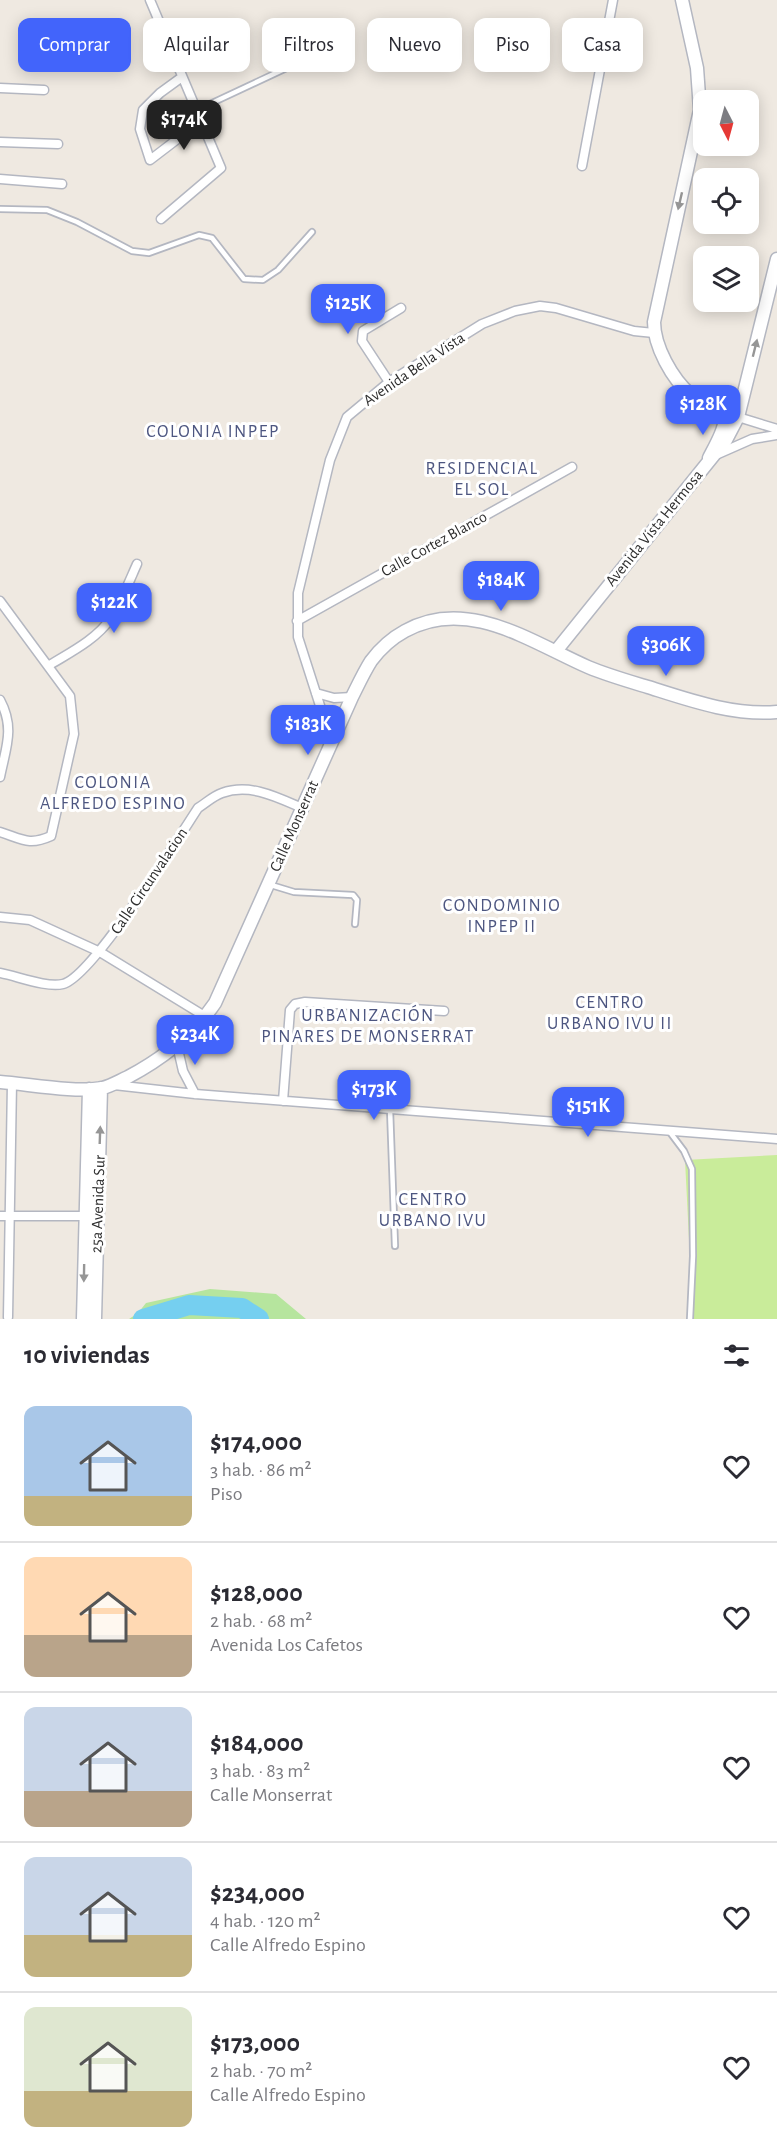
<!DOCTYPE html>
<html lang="es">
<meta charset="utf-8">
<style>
body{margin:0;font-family:"Alegreya Sans",sans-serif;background:#f2f2f3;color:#2b2b33;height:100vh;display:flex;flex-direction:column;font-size:22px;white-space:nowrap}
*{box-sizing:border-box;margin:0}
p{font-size:20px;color:#7c7c81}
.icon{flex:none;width:33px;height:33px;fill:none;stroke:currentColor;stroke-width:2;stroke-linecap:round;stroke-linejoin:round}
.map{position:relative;height:1319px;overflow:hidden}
.details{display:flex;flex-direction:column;background:#fff;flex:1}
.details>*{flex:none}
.guide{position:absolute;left:18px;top:18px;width:741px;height:54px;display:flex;gap:12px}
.needle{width:39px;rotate:174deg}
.buttons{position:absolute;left:693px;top:90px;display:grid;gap:12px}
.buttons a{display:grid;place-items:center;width:66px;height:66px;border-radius:12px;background:#fff;box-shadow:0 3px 15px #0003;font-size:30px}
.price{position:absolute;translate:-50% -51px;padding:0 14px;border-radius:12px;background:#4264fb;color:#fff;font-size:20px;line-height:39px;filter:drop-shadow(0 2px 3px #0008)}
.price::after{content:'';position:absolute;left:50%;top:36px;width:18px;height:14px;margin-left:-9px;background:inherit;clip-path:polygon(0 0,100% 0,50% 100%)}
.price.current{background:#222;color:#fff}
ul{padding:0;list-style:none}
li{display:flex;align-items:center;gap:18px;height:150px;padding:0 24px}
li+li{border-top:2px solid #e1e1e2}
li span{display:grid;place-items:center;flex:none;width:168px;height:120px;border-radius:12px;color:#555}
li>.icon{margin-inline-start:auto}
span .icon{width:72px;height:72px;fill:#fffc;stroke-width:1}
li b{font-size:26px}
h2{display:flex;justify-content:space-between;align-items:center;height:72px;padding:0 24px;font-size:26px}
.tag{padding:0 21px;border-radius:12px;background:#fff;box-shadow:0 3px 15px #0003;font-size:21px;line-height:54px}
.tag.current{background:#4264fb;color:#fff}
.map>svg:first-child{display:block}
</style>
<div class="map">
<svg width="777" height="1319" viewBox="0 0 777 1319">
<rect width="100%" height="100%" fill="#efe9e1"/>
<path fill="#b6e59e" d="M210,1289L276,1294L306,1319H129L138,1313L146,1303Z"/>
<path fill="#c9ec9a" d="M777,1155V1319H693L685,1160Z"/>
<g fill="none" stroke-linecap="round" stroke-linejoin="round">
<path stroke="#75cff0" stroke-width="20" d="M143,1319L189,1305L242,1308L259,1319"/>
<g stroke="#b4b7c1" stroke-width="8">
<path id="lane" d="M197,110L323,51L332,49H341
M0,209L47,210L77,222L132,251L149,253L199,235L212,238L244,279L263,280L278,270L312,232
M271,885L294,892L353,895L357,900L355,924
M390,1109L395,1246
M669,1131L684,1151L692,1169L693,1256L690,1319"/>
</g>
<g stroke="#b4b7c1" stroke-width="11">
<path id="street" d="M150,0L221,168L161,219
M182,77L160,93L143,110L140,129L150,160L201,121
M0,88L44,90
M0,142L58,144
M582,166L613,0
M0,179L62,184
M389,382L362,341L363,331L401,308
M738,417L777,429
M718,454L752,439L777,435
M0,601L70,696L74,734L51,836C29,846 22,839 0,832
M297,621L572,467
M48,666C69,653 96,640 111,618C121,602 129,582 137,564
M316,693L334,698L352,697
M0,700C15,728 6,747 0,777
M331,740L298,637V593L330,460L347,417L389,382L466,334L482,324L515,311L540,306L556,308L634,331L654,333
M0,917L30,920L100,952L206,1017
M0,973C17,976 46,988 63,984C92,977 177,840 198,808C206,803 213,796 222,793C250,783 277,797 302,808
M177,1045L183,1071L195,1094
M114,1085L195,1094L777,1139
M283,1101L290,1010L295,1004L305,1002L444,1011
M0,1216H85
M8,1317L12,1083"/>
</g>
<g stroke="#b4b7c1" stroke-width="15">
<path id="secondary" d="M682,0L697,68L700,110L654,322C654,346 672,379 691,395C700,402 721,407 724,419C726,428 713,450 709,458
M556,651L726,440L738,417L777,259
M0,1082C28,1084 76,1093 102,1088C111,1086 119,1081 128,1077C162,1059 193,1035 215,1003L352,697C358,685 364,672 371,661C380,649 392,638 405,631C467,596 531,642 588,667C607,675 628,681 648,687C689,700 734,716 777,712
M83,1319L89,1089
M95,1319L101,1088"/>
</g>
<use href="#lane" stroke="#fff" stroke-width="4.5"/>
<use href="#street" stroke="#fff" stroke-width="8"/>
<use href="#secondary" stroke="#fff" stroke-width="12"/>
</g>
<defs><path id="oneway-solid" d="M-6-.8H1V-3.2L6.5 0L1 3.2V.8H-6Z" transform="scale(1.5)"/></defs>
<g fill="#969696">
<use href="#oneway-solid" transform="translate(680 201) rotate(103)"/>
<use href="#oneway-solid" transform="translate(755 348) rotate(-76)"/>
<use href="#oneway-solid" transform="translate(100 1135) rotate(-88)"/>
<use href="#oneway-solid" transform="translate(84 1273) rotate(91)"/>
</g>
<g text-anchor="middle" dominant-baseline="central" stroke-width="6" stroke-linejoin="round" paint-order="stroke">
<g font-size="16" fill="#2e2e2e" stroke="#fff">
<text transform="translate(414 369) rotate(-34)">Avenida Bella Vista</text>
<text transform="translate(654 528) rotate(-51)">Avenida Vista Hermosa</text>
<text transform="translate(434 544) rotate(-29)">Calle Cortez Blanco</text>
<text transform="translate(294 826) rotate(-66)">Calle Monserrat</text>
<text transform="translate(149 881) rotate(-56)">Calle Circunvalacion</text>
<text transform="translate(98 1204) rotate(-88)">25a Avenida Sur</text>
</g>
<g font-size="18" letter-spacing="1.5" fill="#4d5680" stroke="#fff">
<text x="213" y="432">COLONIA INPEP</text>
<text x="482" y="469">RESIDENCIAL<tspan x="482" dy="21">EL SOL</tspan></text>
<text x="113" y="783">COLONIA<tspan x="113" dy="21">ALFREDO ESPINO</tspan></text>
<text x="502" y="906">CONDOMINIO<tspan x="502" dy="21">INPEP II</tspan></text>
<text x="610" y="1003">CENTRO<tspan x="610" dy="21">URBANO IVU II</tspan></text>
<text x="368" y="1016">URBANIZACIÓN<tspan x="368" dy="21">PINARES DE MONSERRAT</tspan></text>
<text x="433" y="1200">CENTRO<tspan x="433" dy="21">URBANO IVU</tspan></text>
</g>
</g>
</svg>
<div class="buttons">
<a><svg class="needle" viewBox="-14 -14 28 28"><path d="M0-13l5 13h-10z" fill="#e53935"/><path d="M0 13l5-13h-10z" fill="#7c7c81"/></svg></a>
<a><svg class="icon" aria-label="locate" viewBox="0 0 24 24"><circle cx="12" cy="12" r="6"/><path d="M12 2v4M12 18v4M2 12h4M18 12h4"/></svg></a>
<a><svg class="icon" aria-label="layers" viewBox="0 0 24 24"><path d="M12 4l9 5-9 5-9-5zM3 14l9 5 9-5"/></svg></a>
</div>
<b class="price current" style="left:184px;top:151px">$174K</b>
<b class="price" style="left:348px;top:335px">$125K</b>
<b class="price" style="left:703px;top:436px">$128K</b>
<b class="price" style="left:501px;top:612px">$184K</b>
<b class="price" style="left:114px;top:634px">$122K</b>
<b class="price" style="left:666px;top:677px">$306K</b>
<b class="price" style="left:308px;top:756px">$183K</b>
<b class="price" style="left:195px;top:1066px">$234K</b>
<b class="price" style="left:374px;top:1121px">$173K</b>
<b class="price" style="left:588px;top:1138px">$151K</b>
<div class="guide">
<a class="tag current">Comprar</a>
<a class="tag">Alquilar</a>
<a class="tag">Filtros</a>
<a class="tag">Nuevo</a>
<a class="tag">Piso</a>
<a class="tag">Casa</a>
</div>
</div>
<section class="details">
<h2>10 viviendas<svg class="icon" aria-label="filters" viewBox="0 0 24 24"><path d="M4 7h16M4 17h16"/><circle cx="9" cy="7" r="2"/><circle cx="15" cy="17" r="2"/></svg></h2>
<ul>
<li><span style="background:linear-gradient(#a9c7e8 75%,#c2b280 0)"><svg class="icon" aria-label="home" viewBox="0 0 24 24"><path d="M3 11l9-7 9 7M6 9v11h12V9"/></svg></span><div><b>$174,000</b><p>3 hab. · 86 m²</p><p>Piso</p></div><svg class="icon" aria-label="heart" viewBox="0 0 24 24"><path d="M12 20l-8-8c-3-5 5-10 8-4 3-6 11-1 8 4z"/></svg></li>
<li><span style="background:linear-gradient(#ffd9b3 65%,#b9a48a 0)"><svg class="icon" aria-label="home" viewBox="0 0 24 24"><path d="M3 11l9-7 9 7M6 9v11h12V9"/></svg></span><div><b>$128,000</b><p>2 hab. · 68 m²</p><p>Avenida Los Cafetos</p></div><svg class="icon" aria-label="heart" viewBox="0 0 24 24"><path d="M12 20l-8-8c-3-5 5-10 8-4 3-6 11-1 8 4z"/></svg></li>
<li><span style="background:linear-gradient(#c9d6e8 70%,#b9a48a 0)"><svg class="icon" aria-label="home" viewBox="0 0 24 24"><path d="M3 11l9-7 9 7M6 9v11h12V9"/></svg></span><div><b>$184,000</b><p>3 hab. · 83 m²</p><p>Calle Monserrat</p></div><svg class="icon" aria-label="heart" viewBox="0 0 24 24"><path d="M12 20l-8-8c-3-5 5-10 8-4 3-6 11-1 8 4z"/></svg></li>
<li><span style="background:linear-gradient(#c9d6e8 65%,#c2b280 0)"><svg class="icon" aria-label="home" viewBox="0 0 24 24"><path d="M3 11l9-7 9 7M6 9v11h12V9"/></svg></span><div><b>$234,000</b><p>4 hab. · 120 m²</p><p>Calle Alfredo Espino</p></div><svg class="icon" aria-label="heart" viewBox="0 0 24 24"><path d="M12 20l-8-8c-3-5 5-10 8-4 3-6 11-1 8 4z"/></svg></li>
<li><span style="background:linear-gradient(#dfe7d0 70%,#c2b280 0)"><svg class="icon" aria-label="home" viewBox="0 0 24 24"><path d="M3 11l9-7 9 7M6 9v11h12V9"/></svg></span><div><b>$173,000</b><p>2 hab. · 70 m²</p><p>Calle Alfredo Espino</p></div><svg class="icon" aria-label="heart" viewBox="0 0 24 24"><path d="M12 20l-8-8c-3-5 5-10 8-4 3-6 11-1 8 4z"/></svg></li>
</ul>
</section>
